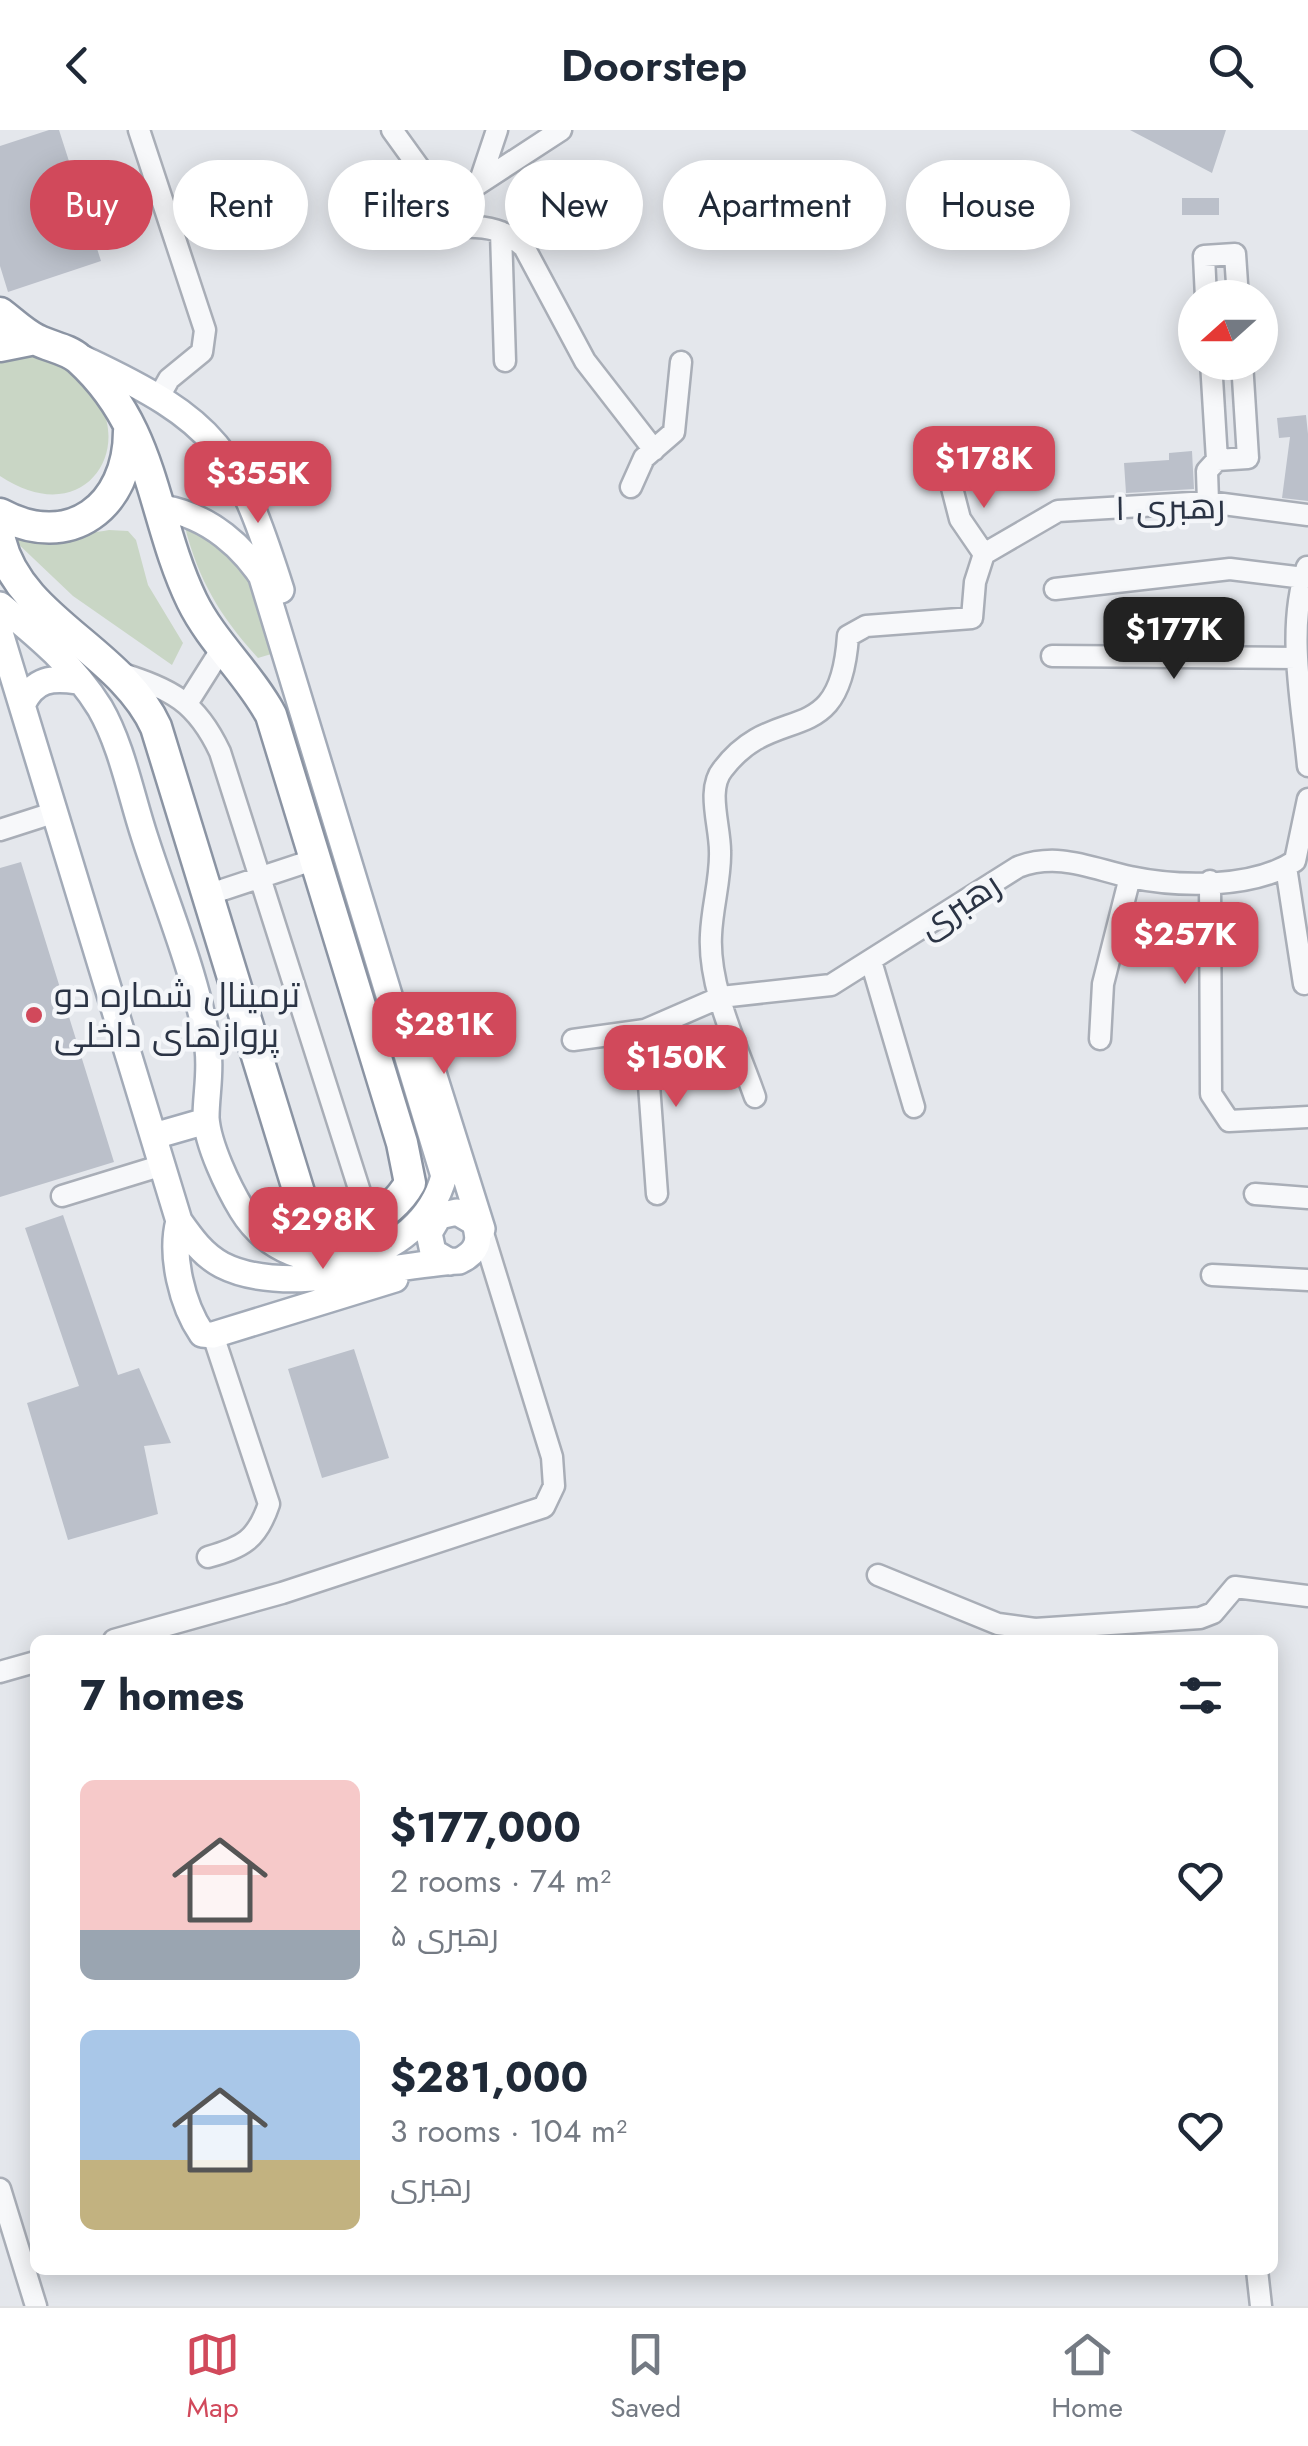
<!DOCTYPE html>
<meta charset="utf-8">
<style>
body{margin:0;font-family:Jost,Cairo,sans-serif;background:#f6f6f7;color:#1f2937;height:100vh;display:flex;flex-direction:column;font-size:38px;white-space:nowrap}
*{box-sizing:border-box;margin:0}
p{font-size:32px;color:#747a83}
.icon{flex:none;width:55px;height:55px;fill:none;stroke:currentColor;stroke-width:2;stroke-linecap:round;stroke-linejoin:round}
.map{position:relative;flex:1;overflow:hidden}
.drawer{position:absolute;left:30px;top:1505px;width:1248px;height:640px;display:flex;flex-direction:column;background:#fff;border-radius:15px;box-shadow:0 5px 25px #0003}
.drawer>*{flex:none}
.hud{position:absolute;left:30px;top:30px;width:1250px;height:90px;display:flex;gap:20px}
.needle{width:65px;rotate:249deg}
.buttons{position:absolute;left:1178px;top:150px;display:grid;gap:20px}
.buttons a{display:grid;place-items:center;width:100px;height:100px;border-radius:50%;background:#fff;box-shadow:0 5px 25px #0003;font-size:50px}
.price{position:absolute;translate:-50% -85px;padding:0 22px;border-radius:20px;background:#d1495b;color:#fff;font-size:32px;line-height:65px;filter:drop-shadow(0 2px 5px #0008)}
.price::after{content:'';position:absolute;left:50%;top:60px;width:30px;height:22px;margin-left:-15px;background:inherit;clip-path:polygon(0 0,100% 0,50% 100%)}
.price.on{background:#222;color:#fff}
ul{padding:0;list-style:none}
li{display:flex;align-items:center;gap:30px;height:250px;padding:0 50px}
li span{display:grid;place-items:center;flex:none;width:280px;height:200px;border-radius:15px;color:#555}
li>.icon{margin-inline-start:auto}
span .icon{width:120px;height:120px;fill:#fffc;stroke-width:1}
li b{font-size:42px}
h2{display:flex;justify-content:space-between;align-items:center;height:120px;padding:0 50px;font-size:42px}
.tag{padding:0 35px;border-radius:45px;background:#fff;box-shadow:0 5px 25px #0003;font-size:35px;line-height:90px}
.tag.on{background:#d1495b;color:#fff}
header{display:flex;justify-content:space-between;align-items:center;height:130px;padding:0 50px;background:#fff;font-size:45px;font-weight:600}
.tabs{display:flex;justify-content:space-around;align-items:center;height:140px;border-top:2px solid #e0e1e3;background:#fff;font-size:28px;color:#747a83}
.tabs a{display:grid;justify-items:center;gap:5px}
.tabs .on{color:#d1495b}
.map>svg:first-child{display:block}
</style>
<header><svg class="icon" aria-label="back" viewBox="0 0 24 24"><path d="M15 5l-7 7 7 7"/></svg>Doorstep<svg class="icon" aria-label="search" viewBox="0 0 24 24"><circle cx="10" cy="10" r="6"/><path d="M15 15l6 6"/></svg></header>
<div class="map">
<svg width="1308" height="2176" viewBox="0 0 1308 2176">
<rect width="100%" height="100%" fill="#e4e7ec"/>
<path fill="#c9d6c5" d="M30,225C47,231 65,235 79,247C146,305 90,406 0,346V228Z
M185,397C245,420 257,468 278,522L258,528C221,487 199,452 185,397Z
M109,400L128,401L136,410L148,455L183,513L172,535L73,466L13,409C32,399 82,406 109,400Z"/>
<path fill="#bbc0ca" d="M49,0H59L101,131L8,162L0,136V16Z
M1130,0H1226L1212,43Z
M1182,68H1219V85H1182Z
M1306,285L1308,304V371L1282,368L1290,307L1279,308L1277,288Z
M1192,321L1194,359L1126,363L1124,333L1169,330V323Z
M21,732L114,1032L0,1067V738Z
M63,1085L118,1245L139,1238L171,1313L144,1316L158,1384L68,1410L27,1273L79,1256L25,1098Z
M354,1219L389,1328L322,1348L288,1239Z"/>
<g fill="none" stroke-linecap="round" stroke-linejoin="round">
<g stroke="#a9aeb7" stroke-width="25">
<path id="minor" d="M139,0L205,200L202,222L169,249L160,265
M392,0L462,97C488,96 505,100 524,117L585,231L654,320
M481,48L497,0
M446,75L561,0
M501,102L505,231
M517,111L593,74
M1206,168L1204,126L1235,124L1238,168
M1217,330L1248,328L1242,232
M951,354L960,389L984,424
M631,357L644,328L674,302L681,232
M1208,372L1207,341L1217,330L1211,232
M984,424L1058,381L1208,372L1308,385
M1307,437C1286,499 1302,571 1308,636
M1055,459L1230,439L1304,448
M1052,526L1297,528
M120,543C172,560 196,571 220,622L369,1090
M188,572L224,515
M0,700L56,682
M1286,737L1304,854
M1210,751L1211,964L1229,991L1308,987
M207,765L313,730
M871,831L914,977
M645,900L657,1064
M1100,909L1103,854L1130,747
M573,910L645,900L721,867L831,855L1018,737C1058,722 1090,738 1130,747C1178,757 1253,759 1295,731L1308,669
M755,967C738,918 708,858 711,805C712,777 721,748 720,721C720,695 706,659 723,639C776,569 840,624 848,506L866,496L972,488L975,452L984,424
M1255,1064L1308,1068
M62,1066L163,1035
M1212,1145L1308,1150
M208,1427C243,1417 257,1410 269,1374L213,1205
M878,1445L998,1494L1035,1499L1200,1488L1213,1483L1235,1457L1308,1466
M114,1510L282,1463L544,1377L554,1356L552,1327L482,1100
M0,1542L35,1532
M0,2059L36,2176
M1257,2140L1261,2176"/>
</g>
<g stroke="#a3abb8" stroke-width="30">
<path id="major" d="M84,229C218,292 236,319 281,460
M163,378C209,386 245,417 268,456
M0,475C38,506 74,536 100,578C122,616 131,666 145,708C167,777 198,848 208,919C211,943 206,965 206,988C208,1015 228,1057 242,1080C293,1163 420,1136 444,1046L261,444
M0,503L179,1091C191,1108 203,1125 222,1135C284,1167 391,1134 459,1131C477,1123 482,1110 474,1092L457,1082L439,1086L429,1103L433,1122L450,1132
M23,573C35,549 52,547 77,551
M413,879L482,1099
M154,1006L206,991
M179,1091C170,1125 182,1175 202,1204L213,1205L395,1149"/>
</g>
<g stroke="#8b94a3" stroke-width="35">
<path id="highway" d="M0,183C12,192 24,204 37,210C51,217 68,219 79,229C156,299 151,386 192,471C212,512 249,544 271,585L402,1013L410,1053C390,1089 339,1115 305,1082L156,597C122,521 19,490 0,410
M0,216L35,209
M0,384C70,422 129,376 129,301"/>
</g>
<use href="#minor" stroke="#f7f8fa" stroke-width="20"/>
<use href="#major" stroke="#fff" stroke-width="25"/>
<use href="#highway" stroke="#fff" stroke-width="30"/>
</g>
<circle fill="#d1495b" stroke="#f4f6f9" stroke-width="4" cx="34" cy="885" r="10"/>
<g text-anchor="middle" dominant-baseline="central" stroke-width="9" stroke-linejoin="round" paint-order="stroke">
<g font-size="35" fill="#2b3445" stroke="#f4f6f9">
<text transform="translate(1170 377) rotate(-1)">رهبری ۱</text>
<text transform="translate(959 775) rotate(-33)">رهبری</text>
</g>
<g font-size="35" fill="#2b3445" stroke="#f4f6f9" text-anchor="start">
<text x="54" y="865">ترمینال شماره دو<tspan x="54" dy="40">پروازهای داخلی</tspan></text>
</g>
</g>
</svg>
<div class="buttons">
<a><svg class="needle" viewBox="-14 -14 28 28"><path d="M0-13l5 13h-10z" fill="#e53935"/><path d="M0 13l5-13h-10z" fill="#747a83"/></svg></a>
</div>
<b class="price" style="left:984px;top:381px">$178K</b>
<b class="price" style="left:258px;top:396px">$355K</b>
<b class="price on" style="left:1174px;top:552px">$177K</b>
<b class="price" style="left:1185px;top:857px">$257K</b>
<b class="price" style="left:444px;top:947px">$281K</b>
<b class="price" style="left:676px;top:980px">$150K</b>
<b class="price" style="left:323px;top:1142px">$298K</b>
<div class="hud">
<a class="tag on">Buy</a>
<a class="tag">Rent</a>
<a class="tag">Filters</a>
<a class="tag">New</a>
<a class="tag">Apartment</a>
<a class="tag">House</a>
</div>
<section class="drawer">
<h2>7 homes<svg class="icon" aria-label="filters" viewBox="0 0 24 24"><path d="M4 7h16M4 17h16"/><circle cx="9" cy="7" r="2"/><circle cx="15" cy="17" r="2"/></svg></h2>
<ul>
<li><span style="background:linear-gradient(#f6c9c9 75%,#9aa5b1 0)"><svg class="icon" aria-label="home" viewBox="0 0 24 24"><path d="M3 11l9-7 9 7M6 9v11h12V9"/></svg></span><div><b>$177,000</b><p>2 rooms · 74 m²</p><p>رهبری ۵</p></div><svg class="icon" aria-label="heart" viewBox="0 0 24 24"><path d="M12 20l-8-8c-3-5 5-10 8-4 3-6 11-1 8 4z"/></svg></li>
<li><span style="background:linear-gradient(#a9c7e8 65%,#c2b280 0)"><svg class="icon" aria-label="home" viewBox="0 0 24 24"><path d="M3 11l9-7 9 7M6 9v11h12V9"/></svg></span><div><b>$281,000</b><p>3 rooms · 104 m²</p><p>رهبری</p></div><svg class="icon" aria-label="heart" viewBox="0 0 24 24"><path d="M12 20l-8-8c-3-5 5-10 8-4 3-6 11-1 8 4z"/></svg></li>
</ul>
</section>
</div>
<nav class="tabs">
<a class="on"><svg class="icon" aria-label="map" viewBox="0 0 24 24"><path d="M3 6l6-2 6 2 6-2v14l-6 2-6-2-6 2zM9 4v14M15 6v14"/></svg>Map</a>
<a><svg class="icon" aria-label="saved" viewBox="0 0 24 24"><path d="M7 4h10v16l-5-4-5 4z"/></svg>Saved</a>
<a><svg class="icon" aria-label="home" viewBox="0 0 24 24"><path d="M3 11l9-7 9 7M6 9v11h12V9"/></svg>Home</a>
</nav>
